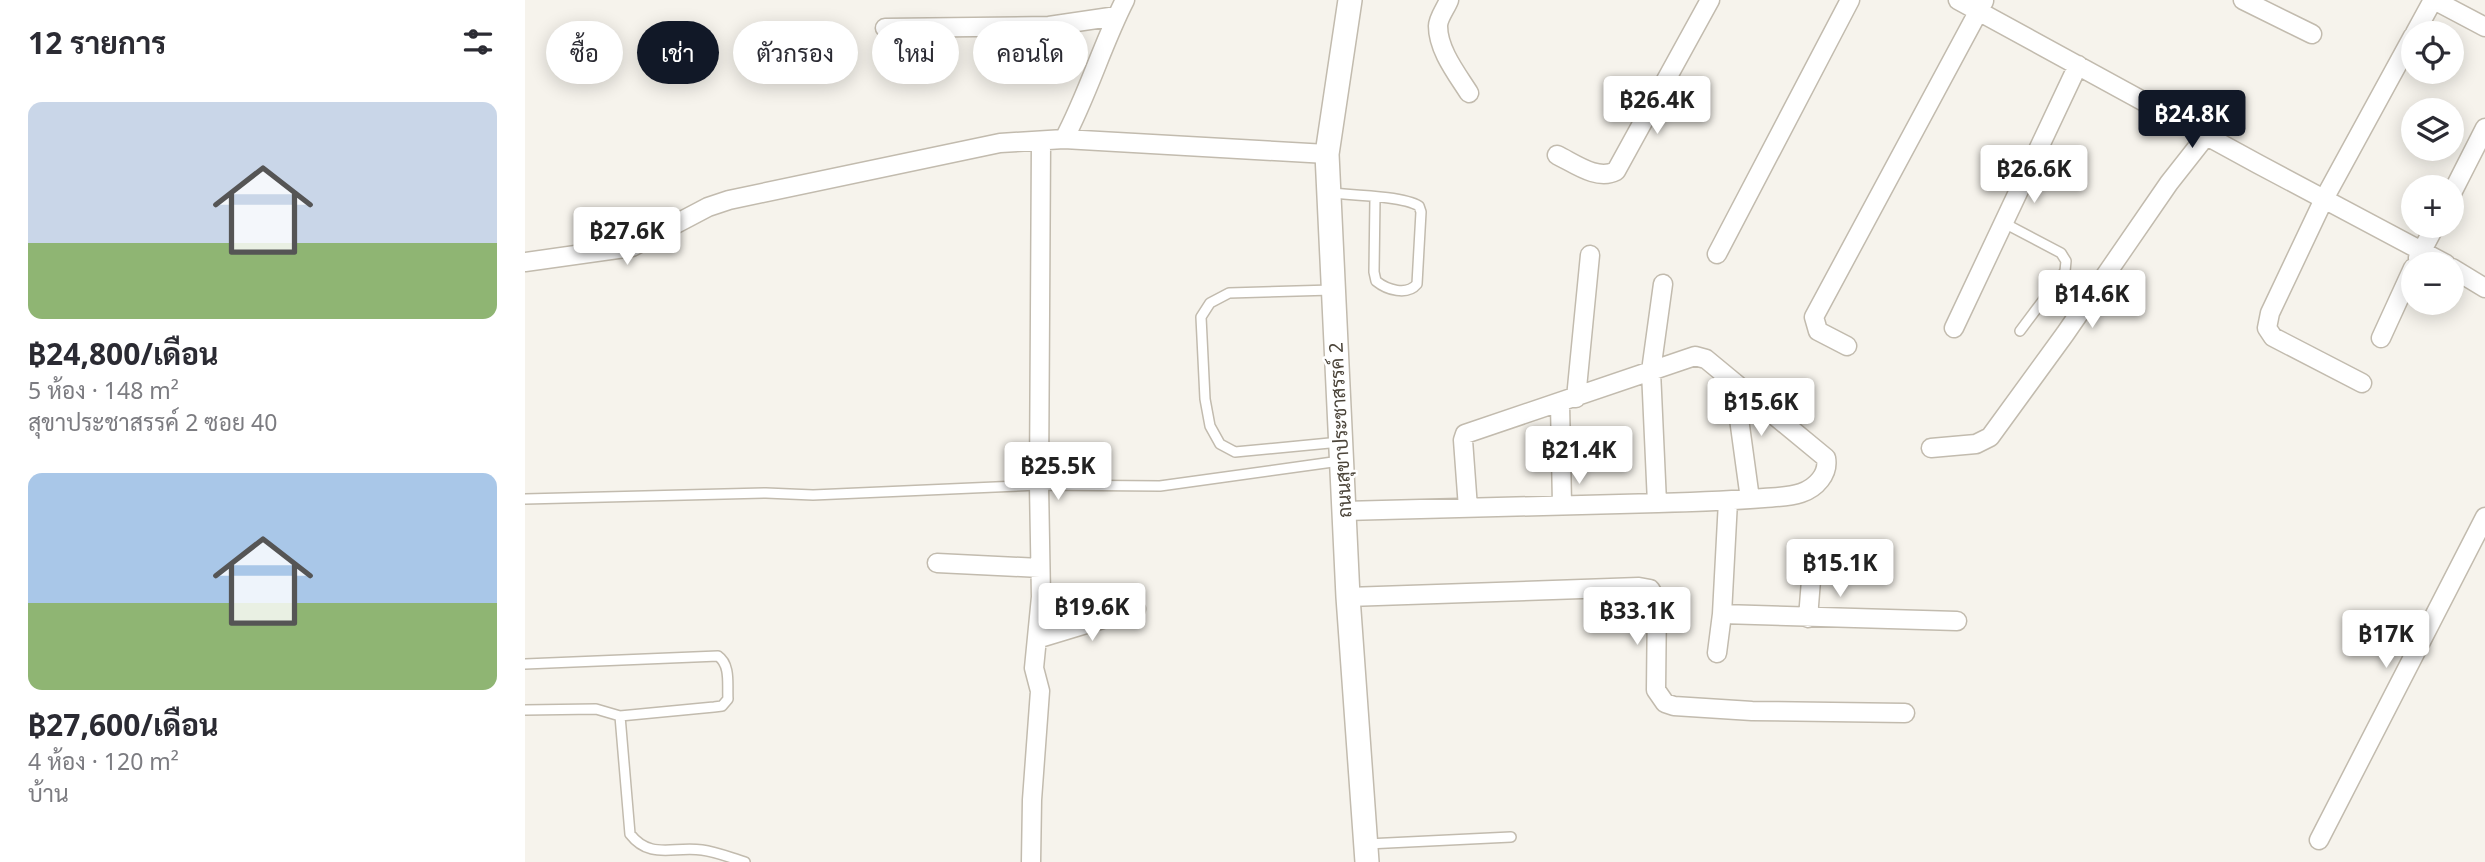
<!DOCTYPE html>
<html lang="th">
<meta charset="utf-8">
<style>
body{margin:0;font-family:"Noto Sans",Sarabun,sans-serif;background:#f7f7f7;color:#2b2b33;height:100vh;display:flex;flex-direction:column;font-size:26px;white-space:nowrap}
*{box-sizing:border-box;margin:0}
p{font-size:23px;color:#7c7c81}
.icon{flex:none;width:38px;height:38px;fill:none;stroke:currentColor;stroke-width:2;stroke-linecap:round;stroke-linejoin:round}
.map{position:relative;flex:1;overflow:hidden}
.details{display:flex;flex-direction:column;background:#fff;width:525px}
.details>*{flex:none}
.hud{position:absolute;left:21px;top:21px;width:665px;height:63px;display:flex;gap:14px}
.tools{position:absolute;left:1876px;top:21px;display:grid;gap:14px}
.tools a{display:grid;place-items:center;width:63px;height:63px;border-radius:50%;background:#fff;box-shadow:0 4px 18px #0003;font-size:35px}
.price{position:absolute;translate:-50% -60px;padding:0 16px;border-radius:7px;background:#fff;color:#222;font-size:23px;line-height:46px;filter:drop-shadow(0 2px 4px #0008)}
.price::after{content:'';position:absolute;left:50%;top:42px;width:21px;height:16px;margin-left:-10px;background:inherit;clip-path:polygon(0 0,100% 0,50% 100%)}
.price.on{background:#111827;color:#fff}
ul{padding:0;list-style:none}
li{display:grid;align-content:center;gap:14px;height:371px;padding:0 28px}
li span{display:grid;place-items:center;height:217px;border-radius:14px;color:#555}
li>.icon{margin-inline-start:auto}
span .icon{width:126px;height:126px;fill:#fffc;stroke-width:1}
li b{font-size:30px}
h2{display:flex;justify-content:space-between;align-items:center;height:84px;padding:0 28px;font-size:30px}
.pill{padding:0 24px;border-radius:32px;background:#fff;box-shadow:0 4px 18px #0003;font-size:24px;line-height:63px}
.pill.on{background:#111827;color:#fff}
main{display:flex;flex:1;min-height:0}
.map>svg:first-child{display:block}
</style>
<main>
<section class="details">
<h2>12 รายการ<svg class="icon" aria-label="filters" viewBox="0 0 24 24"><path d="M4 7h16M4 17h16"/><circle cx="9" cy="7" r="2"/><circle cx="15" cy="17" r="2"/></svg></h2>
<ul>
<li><span style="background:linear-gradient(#c9d6e8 65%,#8fb573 0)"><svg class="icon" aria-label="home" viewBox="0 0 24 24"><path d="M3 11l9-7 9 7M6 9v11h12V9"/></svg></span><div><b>฿24,800/เดือน</b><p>5 ห้อง · 148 m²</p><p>สุขาประชาสรรค์ 2 ซอย 40</p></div></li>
<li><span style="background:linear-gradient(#a9c7e8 60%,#8fb573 0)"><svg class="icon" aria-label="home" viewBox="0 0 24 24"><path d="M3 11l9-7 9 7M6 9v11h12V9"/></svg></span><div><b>฿27,600/เดือน</b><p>4 ห้อง · 120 m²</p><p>บ้าน</p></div></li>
</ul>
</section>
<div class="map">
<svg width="1960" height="862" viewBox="0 0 1960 862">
<rect width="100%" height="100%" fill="#f6f3ec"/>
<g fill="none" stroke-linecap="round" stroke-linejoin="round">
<g stroke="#c2bbae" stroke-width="12">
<path id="service" d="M805,193C826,195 878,196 894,206L896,212L892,284C882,296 862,290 851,281L849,272L850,198
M1479,223L1536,253L1541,261L1540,271L1495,331
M807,290L704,293L685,303L676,317L680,399L685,426L695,444L710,452L815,442
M0,499L241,493L288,495L514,485L635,486L815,461
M0,664L193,656C206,665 202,685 203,699L197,706L189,707L95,716L71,709L0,710
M95,716L105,834C125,860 148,846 177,850C192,852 206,858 220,862
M842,844L986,837"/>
</g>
<g stroke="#c2bbae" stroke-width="21">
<path id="minor" d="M924,0C921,8 913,18 913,26C913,50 932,74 944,93
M1433,0L1733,164L1921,264
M1718,0L1787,34
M1909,0L1960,27
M360,28L524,26L592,16
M1890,33L1908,0
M539,139C563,94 577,45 600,0
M1032,155C1049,163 1072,181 1091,171L1185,0
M1927,193L1960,128
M1192,254L1325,0
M1893,258L1910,226
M0,262L107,247L183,207L204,200L475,143L539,139L802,154
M1927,268L1960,288
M1429,328L1553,65
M1856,338L1888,268
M1322,346L1293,331L1289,317L1459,1
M1209,382L1225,499
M1837,383L1748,337L1742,328L1745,313L1799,199L1888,36
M1051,398L1065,255
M1035,403L1037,505
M1406,448L1451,444L1465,437L1540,334L1644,183L1681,136
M1132,503L1126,371L1138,284
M820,511C924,508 1028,506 1133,503C1168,502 1203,501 1239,498C1251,497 1264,497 1276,493C1291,488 1304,474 1301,458L1181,359L1170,356L940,434L938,440L943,508
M412,563L515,568
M823,597L1114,587L1125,589L1132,600L1131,690L1140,703L1149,706L1227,711L1380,713
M1197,614L1432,621
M1283,618L1288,555
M512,639L611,609
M1192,653L1197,614L1203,501
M1794,840L1960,517
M506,862L507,800L515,691L509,668L516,597L514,485L516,142"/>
</g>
<g stroke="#c2bbae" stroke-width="26">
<path id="tertiary" d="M825,0L802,154L823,597L842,862"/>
</g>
<use href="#service" stroke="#fff" stroke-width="9"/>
<use href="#minor" stroke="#fff" stroke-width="18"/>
<use href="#tertiary" stroke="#fff" stroke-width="23"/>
</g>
<g text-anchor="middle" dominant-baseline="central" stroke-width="5" stroke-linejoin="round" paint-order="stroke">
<g font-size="19" fill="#4b4439" stroke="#fff">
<text transform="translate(815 430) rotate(-93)">ถนนสุขาประชาสรรค์ 2</text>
</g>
</g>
</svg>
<div class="tools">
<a><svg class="icon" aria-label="locate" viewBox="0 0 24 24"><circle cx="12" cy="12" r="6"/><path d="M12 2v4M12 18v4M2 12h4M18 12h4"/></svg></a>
<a><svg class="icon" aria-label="layers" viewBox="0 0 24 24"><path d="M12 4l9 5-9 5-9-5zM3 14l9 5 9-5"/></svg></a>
<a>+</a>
<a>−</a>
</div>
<b class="price" style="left:1132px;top:136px">฿26.4K</b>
<b class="price on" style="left:1667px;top:150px">฿24.8K</b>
<b class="price" style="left:1509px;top:205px">฿26.6K</b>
<b class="price" style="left:102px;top:267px">฿27.6K</b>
<b class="price" style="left:1567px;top:330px">฿14.6K</b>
<b class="price" style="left:1236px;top:438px">฿15.6K</b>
<b class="price" style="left:1054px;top:486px">฿21.4K</b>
<b class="price" style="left:533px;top:502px">฿25.5K</b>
<b class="price" style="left:1315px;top:599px">฿15.1K</b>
<b class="price" style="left:567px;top:643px">฿19.6K</b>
<b class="price" style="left:1112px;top:647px">฿33.1K</b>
<b class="price" style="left:1861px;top:670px">฿17K</b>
<div class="hud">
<a class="pill">ซื้อ</a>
<a class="pill on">เช่า</a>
<a class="pill">ตัวกรอง</a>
<a class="pill">ใหม่</a>
<a class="pill">คอนโด</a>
</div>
</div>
</main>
